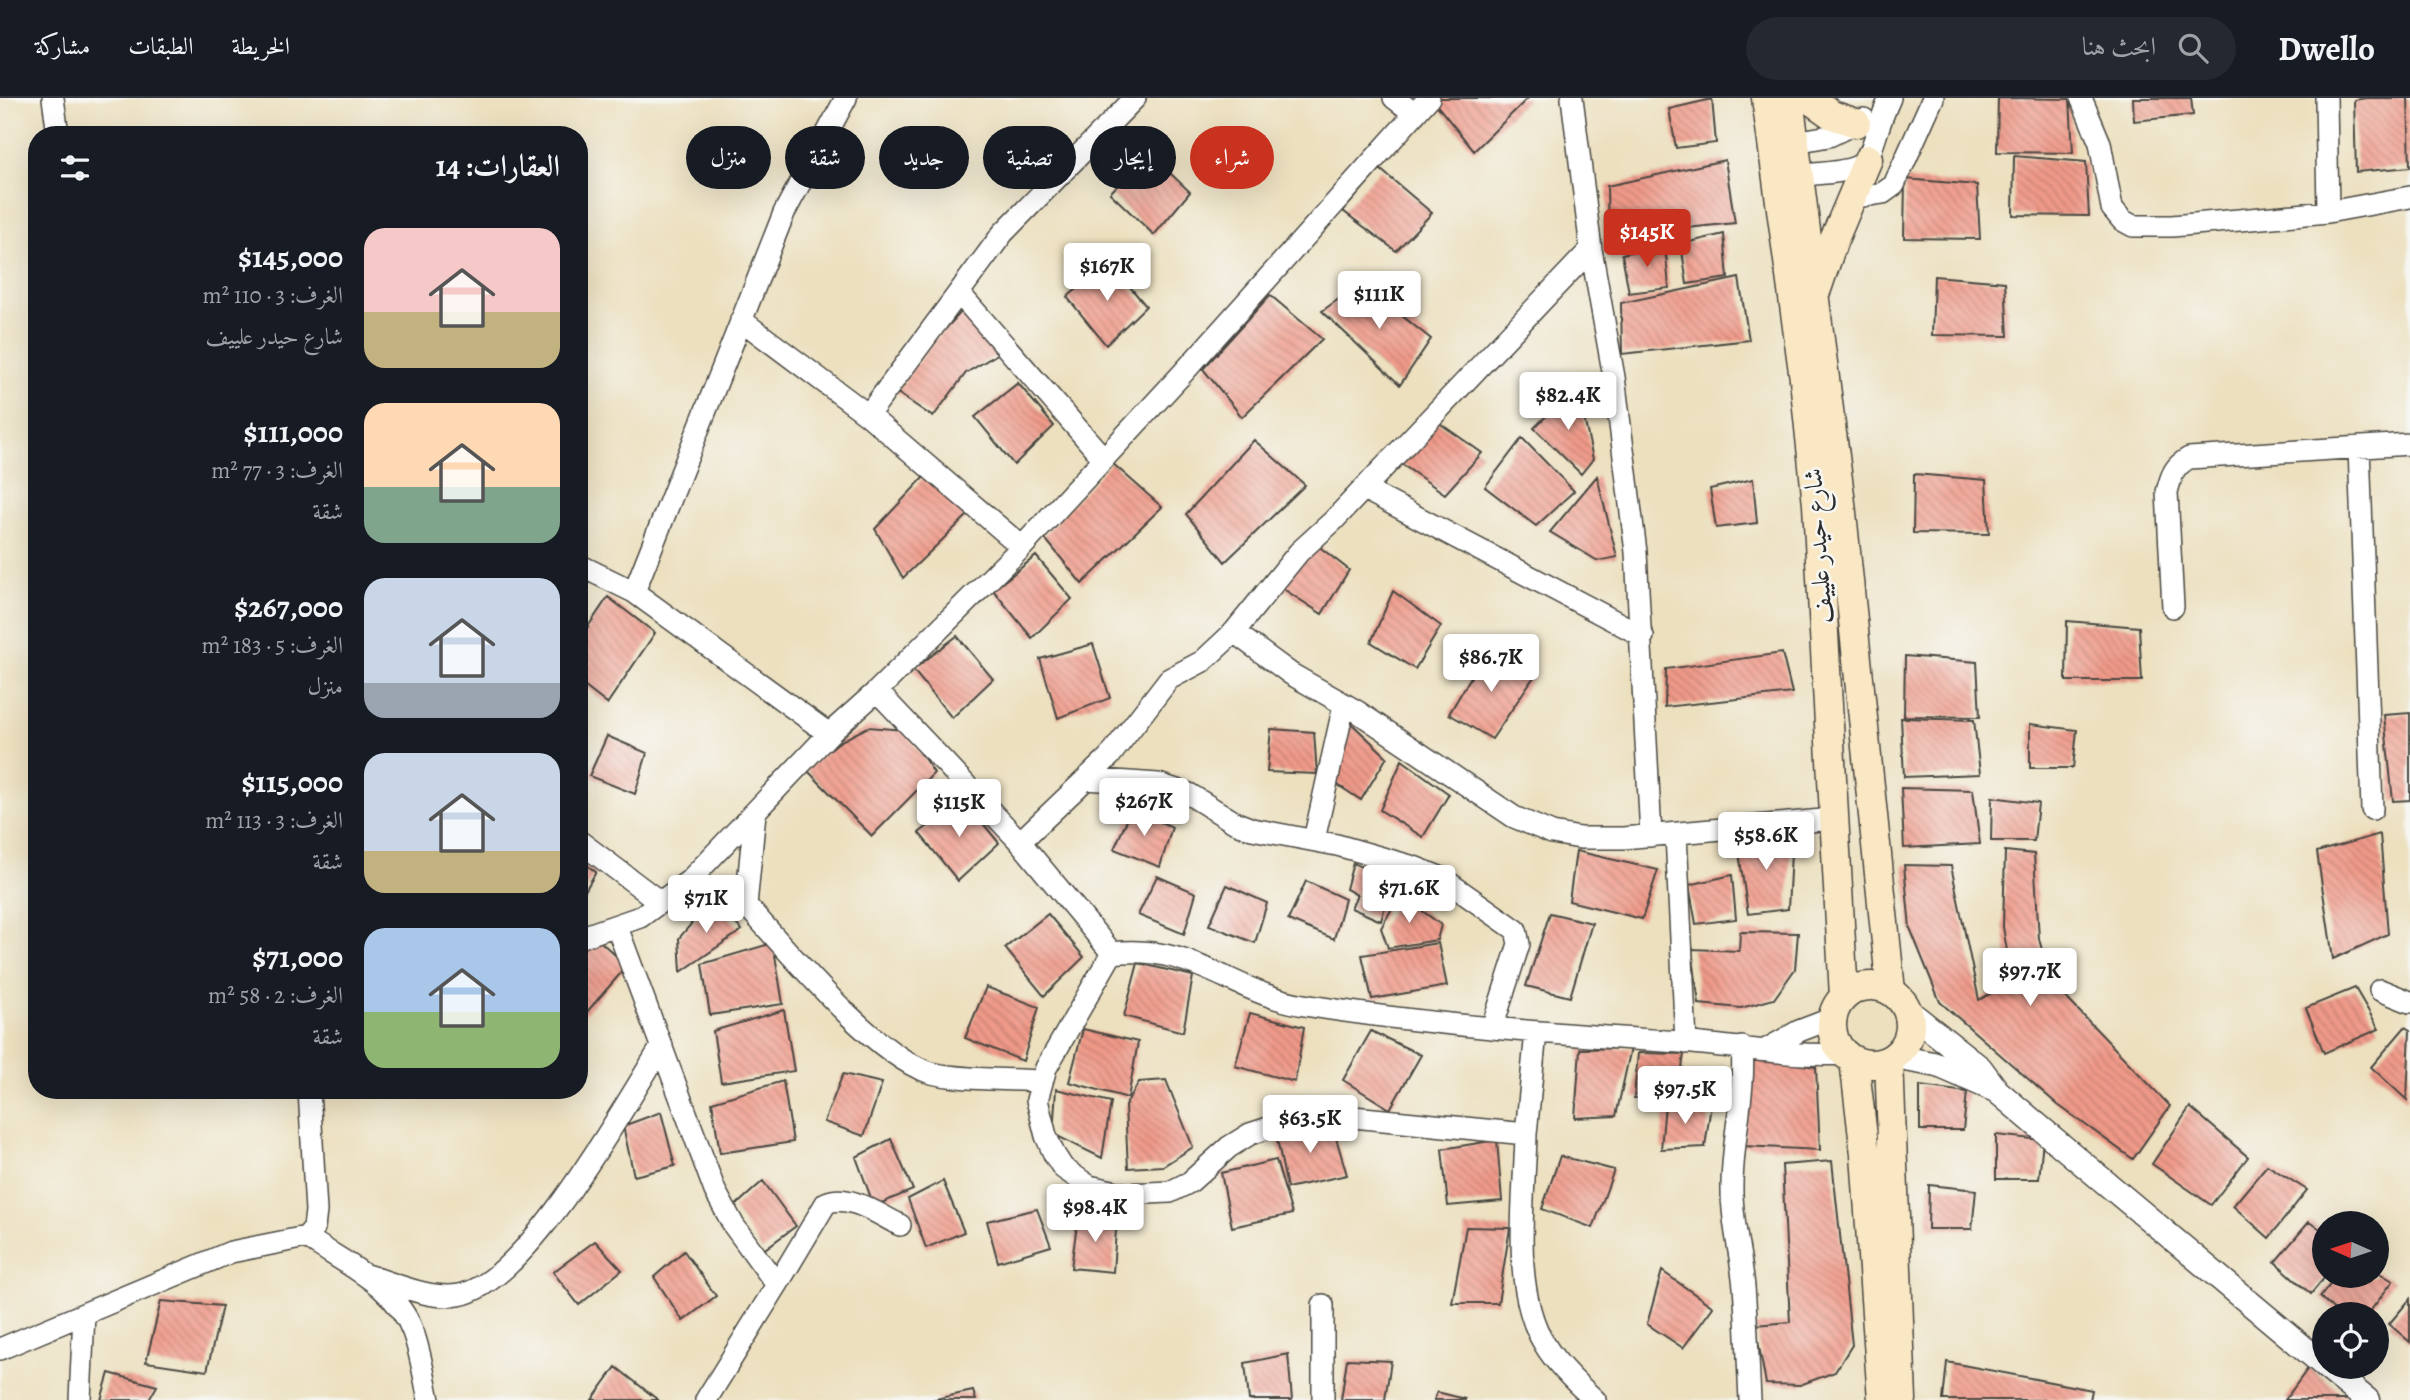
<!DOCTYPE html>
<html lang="ar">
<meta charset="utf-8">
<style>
body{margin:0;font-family:Alegreya,Amiri,serif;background:#242831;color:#f1f3f6;direction:rtl;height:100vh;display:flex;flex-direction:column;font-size:26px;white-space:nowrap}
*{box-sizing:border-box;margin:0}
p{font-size:23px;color:#9ea1a6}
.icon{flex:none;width:38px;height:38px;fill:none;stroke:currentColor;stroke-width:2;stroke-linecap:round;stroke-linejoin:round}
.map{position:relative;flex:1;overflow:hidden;direction:ltr}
.details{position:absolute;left:28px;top:28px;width:560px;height:973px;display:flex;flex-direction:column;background:#171b24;border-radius:28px;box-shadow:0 7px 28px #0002;direction:rtl}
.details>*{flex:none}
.guide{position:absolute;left:609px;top:28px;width:665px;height:63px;direction:rtl;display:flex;gap:14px}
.needle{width:46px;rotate:273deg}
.tools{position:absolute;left:2312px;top:1113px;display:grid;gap:14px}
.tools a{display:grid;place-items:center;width:77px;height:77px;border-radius:50%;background:#171b24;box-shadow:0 7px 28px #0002;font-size:35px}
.price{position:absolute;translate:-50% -60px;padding:0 16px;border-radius:7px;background:#fff;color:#222;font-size:23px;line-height:46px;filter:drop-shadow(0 2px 4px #0008)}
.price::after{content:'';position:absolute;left:50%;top:42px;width:21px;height:16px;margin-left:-10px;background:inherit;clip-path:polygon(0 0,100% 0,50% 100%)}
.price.active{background:#c8321e;color:#fff}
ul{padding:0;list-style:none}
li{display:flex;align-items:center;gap:21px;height:175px;padding:0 28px}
li span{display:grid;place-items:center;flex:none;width:196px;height:140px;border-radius:21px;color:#555}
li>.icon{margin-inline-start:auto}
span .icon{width:84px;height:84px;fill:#fffc;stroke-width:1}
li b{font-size:30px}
h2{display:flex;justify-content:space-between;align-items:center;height:84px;padding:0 28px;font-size:30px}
.chip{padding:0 24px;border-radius:32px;background:#171b24;box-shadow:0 7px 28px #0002;font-size:24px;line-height:63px}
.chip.active{background:#c8321e;color:#fff}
header{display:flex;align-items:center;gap:42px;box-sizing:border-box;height:98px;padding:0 35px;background:#171b24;border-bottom:2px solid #363941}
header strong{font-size:33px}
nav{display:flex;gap:38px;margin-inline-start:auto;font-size:24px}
.search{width:490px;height:63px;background:#242831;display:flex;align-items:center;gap:18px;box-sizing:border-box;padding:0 24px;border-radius:38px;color:#9ea1a6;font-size:26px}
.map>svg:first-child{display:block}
</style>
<header>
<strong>Dwello</strong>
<div class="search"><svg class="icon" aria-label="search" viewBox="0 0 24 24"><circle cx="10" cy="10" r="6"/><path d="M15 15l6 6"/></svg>ابحث هنا</div>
<nav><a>الخريطة</a><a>الطبقات</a><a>مشاركة</a></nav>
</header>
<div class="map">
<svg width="2410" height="1302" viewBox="0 0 2410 1302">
<defs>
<pattern id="building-back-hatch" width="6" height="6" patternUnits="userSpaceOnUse" patternTransform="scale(1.75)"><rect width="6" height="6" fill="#f09a89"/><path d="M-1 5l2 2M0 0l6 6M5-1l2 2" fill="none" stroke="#c37e70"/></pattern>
</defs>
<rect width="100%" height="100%" fill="#f6f6f2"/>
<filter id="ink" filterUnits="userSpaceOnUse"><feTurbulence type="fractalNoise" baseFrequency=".0143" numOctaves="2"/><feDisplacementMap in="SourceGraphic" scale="14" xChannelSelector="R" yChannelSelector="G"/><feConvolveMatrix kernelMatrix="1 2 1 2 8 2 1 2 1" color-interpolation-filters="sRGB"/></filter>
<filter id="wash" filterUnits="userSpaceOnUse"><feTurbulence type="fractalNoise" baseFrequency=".00686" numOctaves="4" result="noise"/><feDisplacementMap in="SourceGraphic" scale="28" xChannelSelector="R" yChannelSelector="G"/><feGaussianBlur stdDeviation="1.57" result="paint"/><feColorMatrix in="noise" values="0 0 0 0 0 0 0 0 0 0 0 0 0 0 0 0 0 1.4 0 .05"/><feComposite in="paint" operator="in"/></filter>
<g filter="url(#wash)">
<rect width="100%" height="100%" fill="#ece0bf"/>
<g id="blocks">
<path fill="url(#building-back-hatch)" d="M1439,0H1528L1474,53L1435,5Z
M1998,0L2070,1L2073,55L1997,54Z
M2133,0H2191L2193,17L2134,23Z
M2366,0H2408L2410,69L2356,74L2354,2Z
M1712,1L1716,45L1676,50L1669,11Z
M1149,55L1190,94L1154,137L1110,95Z
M2014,58L2086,64L2089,118L2013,117Z
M1725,62L1735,125L1608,138L1607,88Z
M1380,71L1432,115L1396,153L1343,113Z
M1905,81L1977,87L1980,141L1904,140Z
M1724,136L1728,180L1687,186L1681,146Z
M1665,146L1669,190L1629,195L1622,156Z
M1110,165L1146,208L1106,247L1067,199Z
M1934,178L2005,184L2008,238L1932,237Z
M1739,180L1749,242L1622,256L1621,205Z
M1361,185L1431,241L1400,287L1322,213Z
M1270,197L1322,241L1242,319L1203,271Z
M963,212L999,255L966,275L933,319L896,294L935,242Z
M1018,285L1054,328L1014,367L975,319Z
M1577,288L1593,361L1581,376L1534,330Z
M1438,324L1482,355L1445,396L1400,365Z
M1522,340L1574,393L1536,428L1485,389Z
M1254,342L1305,387L1225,464L1186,416Z
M1111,364L1162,409L1082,486L1043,438Z
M1914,376L1986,382L1989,436L1913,435Z
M1597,378L1617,459L1598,463L1550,434Z
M924,379L970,415L903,480L875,431Z
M1753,381L1757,425L1716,430L1710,391Z
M1317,447L1349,472L1322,516L1279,488Z
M1036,458L1072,501L1032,540L993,492Z
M1393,493L1441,528L1415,571L1371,544Z
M608,499L655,535L607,606L579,584V542Z
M2067,523L2139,529L2142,583H2066Z
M957,538L993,581L952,620L913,572Z
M1093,546L1110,600L1058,620L1040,561Z
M1488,550L1535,577L1492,641L1449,616Z
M1782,555L1792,595L1665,609L1666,571Z
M1905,558L1977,564L1980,619L1904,618Z
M2410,615V702L2393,703L2384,617Z
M1901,620L1974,622L1980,676L1904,679Z
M1351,625L1387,659L1361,702L1335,685Z
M2030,626L2077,632L2073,670H2030Z
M868,629L905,632L934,675L872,738L806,671L839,644Z
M1271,631L1314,634L1317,676L1267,674Z
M607,638L647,655L635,696L589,678Z
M1402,662L1449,696L1423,739L1380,712Z
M1901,690L1973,692L1980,746L1904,750Z
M1992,699L2038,705L2034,743H1991Z
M963,701L999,745L958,783L919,735Z
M1132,711L1172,729L1160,769L1114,751Z
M1792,735L1788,811L1748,816L1737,741Z
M2380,736L2388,836L2333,861L2317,754Z
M1576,753L1658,772L1642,821L1569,803Z
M2005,753L2034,756L2039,841L2051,884L2170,1008L2133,1061L2058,1007L1940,904L1910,830L1904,767L1951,768L1979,902L2012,883L2003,829Z
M579,761L596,774L579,803Z
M1353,765L1392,783L1381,823L1351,810L1357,797L1346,791Z
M1732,777L1736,821L1696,826L1689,787Z
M1157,778L1196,795L1184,836L1138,817Z
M1306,783L1345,801L1334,841L1288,822Z
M1227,787L1267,805L1255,845L1209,827Z
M1400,796L1441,827L1437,842L1388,850L1381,830Z
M712,802L742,832L681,874L679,840Z
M1550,815L1592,825L1570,899L1526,888Z
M1048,816L1084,859L1044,898L1005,850Z
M1740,834L1798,835L1795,871L1774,901L1741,910L1699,906L1692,851L1739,853Z
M601,844L627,868L579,923V850Z
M773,845L783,906L710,917L702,866Z
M1438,845L1447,888L1372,901L1362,857Z
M1138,865L1193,878L1183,934L1124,918Z
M986,889L1039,909L1023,963L965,940Z
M2355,890L2379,931L2324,955L2306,910Z
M784,912L794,973L721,984L713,933Z
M1250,915L1304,929L1295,984L1235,968Z
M2405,929L2410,932L2407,1002L2371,969Z
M1083,931L1138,944L1128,1000L1069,984Z
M1371,933L1421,957L1390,1011L1343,982Z
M1631,950L1616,1018L1575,1020L1580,951Z
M1638,955L1684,956L1678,998L1634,1000Z
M1754,960L1816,969L1820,1052L1743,1048Z
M843,976L882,985L864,1038L824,1024Z
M1166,982L1193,1049L1163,1068L1128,1070L1125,1008L1139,984Z
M783,983L793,1044L720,1055L712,1004Z
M1920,988L1967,994L1963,1032H1920Z
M1056,991L1111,1004L1102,1060L1053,1036Z
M1665,1006L1711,1007L1705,1049L1661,1051Z
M2190,1009L2248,1059L2211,1107L2152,1066Z
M661,1014L675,1068L634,1078L623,1028Z
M1331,1023L1347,1077L1287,1090L1276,1036Z
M1996,1037L2043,1042L2039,1081H1996Z
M891,1041L913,1092L874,1108L856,1059Z
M1497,1042L1502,1103L1448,1108L1442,1051Z
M1560,1058L1614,1072L1593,1130L1542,1111Z
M1276,1062L1292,1116L1232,1129L1221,1075Z
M1832,1063L1852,1247L1835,1274L1800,1287L1766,1286L1755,1227L1790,1224L1782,1067Z
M2267,1067L2307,1092L2269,1140L2233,1108Z
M763,1083L796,1128L762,1153L733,1110Z
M943,1083L964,1134L926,1150L908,1101Z
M1929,1087L1976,1092L1972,1131H1928Z
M1037,1111L1051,1148L998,1164L987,1123Z
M1117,1118L1113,1174L1071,1170L1078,1119Z
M2309,1124L2324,1133L2326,1178L2311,1196L2275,1164Z
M1466,1129L1510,1130L1498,1205H1452Z
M595,1143L622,1172L579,1207L553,1174Z
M684,1153L716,1198L683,1223L654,1179Z
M1662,1173L1713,1209L1683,1250L1647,1226Z
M2376,1173L2393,1183L2368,1216H2339L2320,1199L2337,1178H2376Z
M2410,1201V1244L2389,1226Z
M161,1203L222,1208L207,1273L146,1264Z
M1288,1256L1292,1302H1249L1245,1265Z
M1347,1261L1391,1263L1385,1302H1341Z
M1947,1264L2092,1292L2090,1302H1943Z
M616,1269L658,1302H592Z
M2309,1269L2347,1299L2345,1302H2285Z
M109,1275L157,1288L149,1302H101Z
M973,1293L976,1302H936L935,1301Z
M1437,1294L1465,1301V1302H1434Z"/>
</g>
</g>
<g filter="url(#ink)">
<use href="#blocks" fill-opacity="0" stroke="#484641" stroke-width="2"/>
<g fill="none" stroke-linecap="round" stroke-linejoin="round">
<g stroke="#484641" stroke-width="24">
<path id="minor" d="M53,0L58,37
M1394,0L1415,16
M1572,0L1591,151L1614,279L1636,454L1651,738
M2081,0L2100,45L2112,110L2122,122L2133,128H2172L2328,114L2410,99
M2326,0L2328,114
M1795,44L1829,38L1864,21
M1800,77C1886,72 1860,66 1890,0
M1851,100L1883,95L1894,87L1933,0
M959,195L1104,361
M741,222L868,317L1022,449
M868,317L1003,135L1135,0
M2359,349L2372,711
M1364,391L1643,538
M579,467L634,494L829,636
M634,494L784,115L846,0
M2173,509L2167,394C2171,378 2174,368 2189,360L2410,346
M1234,534L1299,454L1333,423L1591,151
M877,593L1020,744L1112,855
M1086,681L1158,686L1189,696L1234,724L1252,731L1337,747L1414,769L1442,780L1516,832L1519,846L1492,930
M1676,736L1686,945
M1314,742L1344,607
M579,743L660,804
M1020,744L1109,659L1169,581L1203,563L1234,534L1291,576L1358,614L1514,719L1552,735L1580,740H1623L1833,721
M689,783L722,802L746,807C788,853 872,955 928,974C953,982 1012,981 1041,983
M746,807L755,715
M617,829L715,1093L734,1128L777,1187L706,1302
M579,840L640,819L689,783L829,636L877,593L1022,449L1183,275L1429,0
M1112,855L1046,970L1037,1002L1046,1038L1054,1056L1063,1070L1089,1088L1126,1096L1170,1094L1190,1084L1229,1049L1250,1036L1299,1020L1343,1018L1526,1036L1536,934
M1112,855C1193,845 1232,895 1304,907C1429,927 1555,936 1680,944C1736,948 1789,959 1844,956
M2380,892L2410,904
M1742,949C1746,996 1731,1045 1732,1093C1732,1126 1741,1156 1744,1189C1747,1226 1748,1264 1750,1302
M1767,951L1799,933L1833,920
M1526,1036C1525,1098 1510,1192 1545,1247C1557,1267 1577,1286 1595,1302
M306,1139C345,1166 396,1187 413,1234C421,1256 424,1279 429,1302
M366,1177C394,1185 429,1202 459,1197C527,1185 625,1006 662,948
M777,1187L826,1105C848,1094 881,1118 900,1127
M1323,1207V1302
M0,1251L231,1154L306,1139L314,1130L316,1113L309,992
M80,1302L84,1216"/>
</g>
<g stroke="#484641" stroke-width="27">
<path id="tertiary" d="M1908,913L1980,970L1997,993L2063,1049L2324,1267
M1895,959L1938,967L1993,991
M2326,1269L2367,1302"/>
</g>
<g stroke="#484641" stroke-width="31">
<path id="secondary" d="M1766,0L1804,281L1817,407L1844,899
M1789,0L1841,405L1891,893
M1808,0L1832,17L1856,25
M1817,191L1833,144L1868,61
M1832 927a39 39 0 1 1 78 0a39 39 0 1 1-78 0Z
M1854,962L1865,1056L1882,1302
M1889,962L1902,1302"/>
</g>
<use href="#minor" stroke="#fff" stroke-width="21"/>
<use href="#tertiary" stroke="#fff" stroke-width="24"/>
<use href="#secondary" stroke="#fae7c3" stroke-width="28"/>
</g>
</g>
<g text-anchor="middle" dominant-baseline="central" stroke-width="5" stroke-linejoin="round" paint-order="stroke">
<g font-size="26" fill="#2b2b2b" stroke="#f6f6f2">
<text transform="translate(1818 448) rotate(-94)">شارع حيدر علييف</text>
</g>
</g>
</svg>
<div class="tools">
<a><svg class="needle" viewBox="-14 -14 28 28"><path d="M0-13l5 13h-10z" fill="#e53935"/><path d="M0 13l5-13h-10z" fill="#9ea1a6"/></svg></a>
<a><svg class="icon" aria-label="locate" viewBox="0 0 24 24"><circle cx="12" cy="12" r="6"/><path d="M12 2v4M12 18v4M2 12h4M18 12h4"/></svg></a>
</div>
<b class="price active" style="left:1647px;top:171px">$145K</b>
<b class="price" style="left:1107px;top:205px">$167K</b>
<b class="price" style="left:1379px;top:233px">$111K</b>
<b class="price" style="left:1568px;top:334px">$82.4K</b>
<b class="price" style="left:1491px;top:596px">$86.7K</b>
<b class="price" style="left:1144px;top:740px">$267K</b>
<b class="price" style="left:959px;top:741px">$115K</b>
<b class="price" style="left:1766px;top:774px">$58.6K</b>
<b class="price" style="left:1409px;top:827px">$71.6K</b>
<b class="price" style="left:706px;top:837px">$71K</b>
<b class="price" style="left:2030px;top:910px">$97.7K</b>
<b class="price" style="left:1685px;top:1028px">$97.5K</b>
<b class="price" style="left:1310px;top:1057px">$63.5K</b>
<b class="price" style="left:1095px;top:1146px">$98.4K</b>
<div class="guide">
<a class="chip active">شراء</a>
<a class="chip">إيجار</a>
<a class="chip">تصفية</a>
<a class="chip">جديد</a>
<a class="chip">شقة</a>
<a class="chip">منزل</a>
</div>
<section class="details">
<h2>العقارات: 14<svg class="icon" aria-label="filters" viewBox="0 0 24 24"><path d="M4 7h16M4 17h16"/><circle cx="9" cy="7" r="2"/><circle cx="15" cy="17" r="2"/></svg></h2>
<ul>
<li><span style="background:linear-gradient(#f6c9c9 60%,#c2b280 0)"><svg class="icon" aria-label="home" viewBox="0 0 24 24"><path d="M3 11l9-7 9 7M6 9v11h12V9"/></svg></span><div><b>$145,000</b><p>الغرف: 3 · 110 m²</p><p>شارع حيدر علييف</p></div></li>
<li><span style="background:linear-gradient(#ffd9b3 60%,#7fa58c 0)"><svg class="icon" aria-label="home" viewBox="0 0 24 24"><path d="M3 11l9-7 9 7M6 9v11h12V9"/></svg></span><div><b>$111,000</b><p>الغرف: 3 · 77 m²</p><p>شقة</p></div></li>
<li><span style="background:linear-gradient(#c9d6e8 75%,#9aa5b1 0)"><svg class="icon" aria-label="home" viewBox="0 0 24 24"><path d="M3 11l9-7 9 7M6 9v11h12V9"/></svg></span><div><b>$267,000</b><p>الغرف: 5 · 183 m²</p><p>منزل</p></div></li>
<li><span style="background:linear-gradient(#c9d6e8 70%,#c2b280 0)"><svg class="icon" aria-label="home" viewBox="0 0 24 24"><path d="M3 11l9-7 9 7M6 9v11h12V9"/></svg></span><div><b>$115,000</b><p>الغرف: 3 · 113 m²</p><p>شقة</p></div></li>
<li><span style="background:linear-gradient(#a9c7e8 60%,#8fb573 0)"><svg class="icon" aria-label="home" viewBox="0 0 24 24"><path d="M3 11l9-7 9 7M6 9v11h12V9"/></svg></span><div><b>$71,000</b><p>الغرف: 2 · 58 m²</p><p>شقة</p></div></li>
</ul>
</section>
</div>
